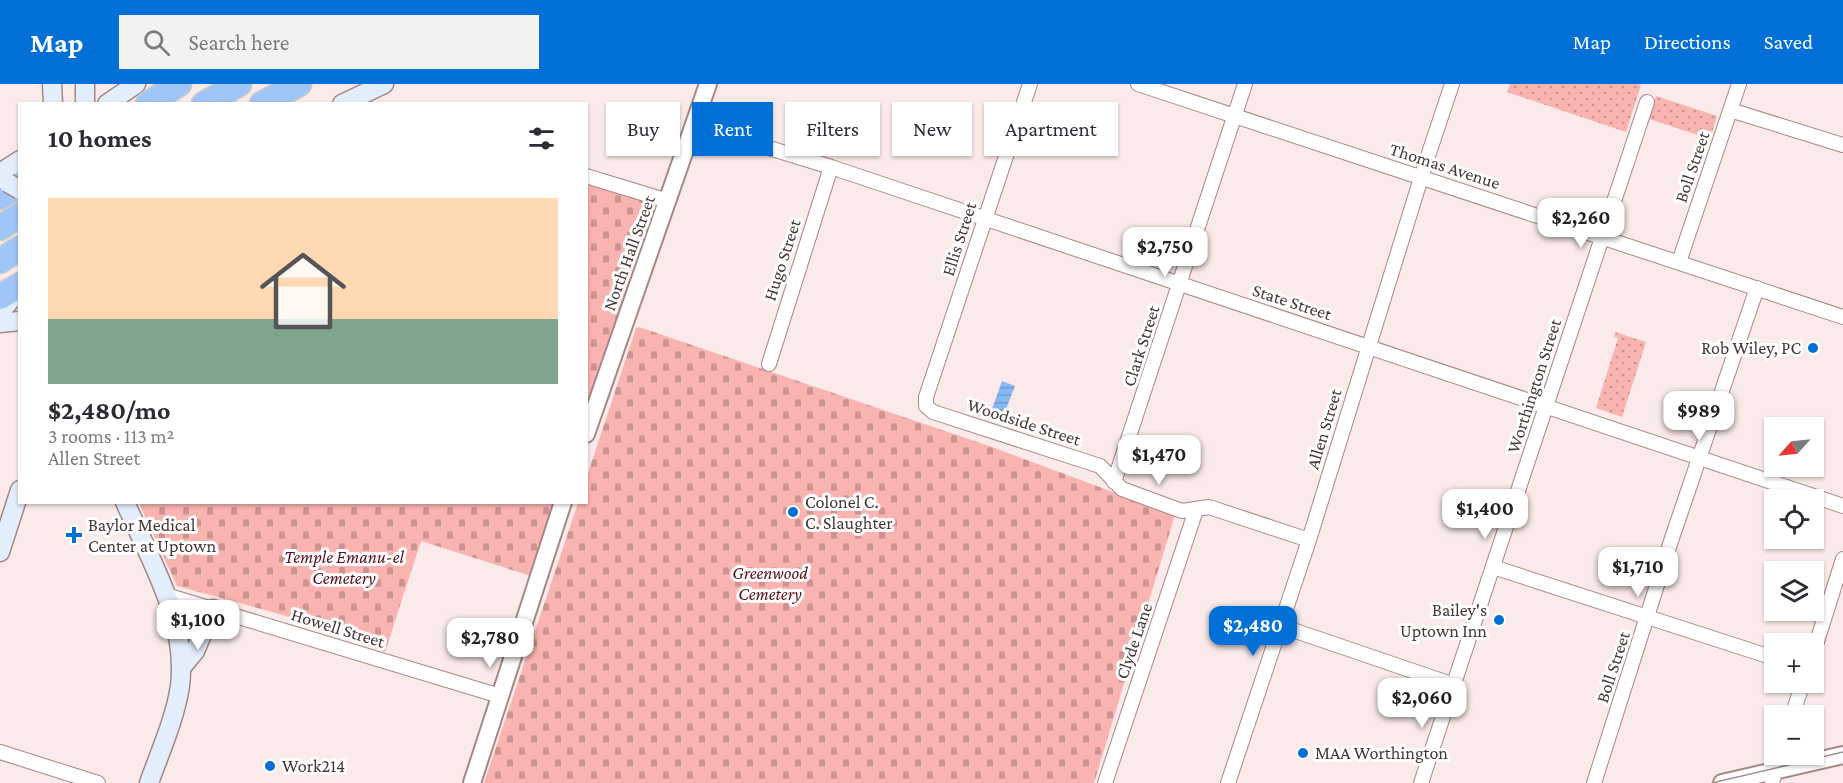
<!DOCTYPE html>
<meta charset="utf-8">
<style>
body{margin:0;font-family:"Crimson Pro",serif;background:#f2f2f3;color:#2b2b33;height:100vh;display:flex;flex-direction:column;font-size:22px;white-space:nowrap}
*{box-sizing:border-box;margin:0}
p{font-size:20px;color:#7c7c81}
.icon{flex:none;width:33px;height:33px;fill:none;stroke:currentColor;stroke-width:2;stroke-linecap:round;stroke-linejoin:round}
.map{position:relative;flex:1;overflow:hidden}
.drawer{position:absolute;left:18px;top:18px;width:570px;height:402px;display:flex;flex-direction:column;background:#fff;border-radius:0px;box-shadow:0 2px 4px #0004}
.drawer>*{flex:none}
.guide{position:absolute;left:606px;top:18px;width:570px;height:54px;display:flex;gap:12px}
.needle{width:39px;rotate:243deg}
.fabs{position:absolute;left:1764px;top:333px;display:grid;gap:12px}
.fabs a{display:grid;place-items:center;width:60px;height:60px;border-radius:0px;background:#fff;box-shadow:0 2px 4px #0004;font-size:30px}
.price{position:absolute;translate:-50% -51px;padding:0 14px;border-radius:12px;background:#fff;color:#222;font-size:20px;line-height:39px;filter:drop-shadow(0 2px 3px #0008)}
.price::after{content:'';position:absolute;left:50%;top:36px;width:18px;height:14px;margin-left:-9px;background:inherit;clip-path:polygon(0 0,100% 0,50% 100%)}
.price.on{background:#0270d7;color:#fff}
ul{padding:0;list-style:none}
li{display:grid;align-content:center;gap:12px;height:318px;padding:0 30px}
li+li{border-top:2px solid #e1e1e2}
li span{display:grid;place-items:center;height:186px;border-radius:0px;color:#555}
li>.icon{margin-inline-start:auto}
span .icon{width:108px;height:108px;fill:#fffc;stroke-width:1}
li b{font-size:26px}
h2{display:flex;justify-content:space-between;align-items:center;height:72px;padding:0 30px;font-size:26px}
.pill{padding:0 21px;border-radius:0px;background:#fff;box-shadow:0 2px 4px #0004;font-size:21px;line-height:54px}
.pill.on{background:#0270d7;color:#fff}
header{display:flex;align-items:center;gap:36px;box-sizing:border-box;height:84px;padding:0 30px;background:#0270d7;color:#fff}
header strong{font-size:28px}
nav{display:flex;gap:33px;margin-inline-start:auto;font-size:21px}
.search{width:420px;height:54px;background:#f2f2f3;display:flex;align-items:center;gap:15px;box-sizing:border-box;padding:0 21px;border-radius:0px;color:#7c7c81;font-size:22px}
.map>svg:first-child{display:block}
</style>
<header>
<strong>Map</strong>
<div class="search"><svg class="icon" aria-label="search" viewBox="0 0 24 24"><circle cx="10" cy="10" r="6"/><path d="M15 15l6 6"/></svg>Search here</div>
<nav><a>Map</a><a>Directions</a><a>Saved</a></nav>
</header>
<div class="map">
<svg width="1843" height="699" viewBox="0 0 1843 699">
<defs>
<pattern id="grass-dots" width="8" height="8" patternUnits="userSpaceOnUse" patternTransform="scale(1.5)"><rect width="8" height="8" fill="#f9b4b1"/><path d="M2 2h.1M6 6h.1" fill="none" stroke="#cb9391" stroke-width="1.8" stroke-linecap="round"/></pattern>
<pattern id="cemetery-stones" width="16" height="16" patternUnits="userSpaceOnUse" patternTransform="scale(1.5)"><rect width="16" height="16" fill="#f9b4b1"/><path d="M2 7V4a2 2 0 0 1 4 0v3zM10 15v-3a2 2 0 0 1 4 0v3z" fill="#cb9391"/></pattern>
<pattern id="water-rules" width="6" height="5" patternUnits="userSpaceOnUse" patternTransform="scale(1.5)"><rect width="6" height="5" fill="#87b9f9"/><path d="M0 2.5h6" fill="none" stroke="#7097ca"/></pattern>
</defs>
<rect width="100%" height="100%" fill="#faebea"/>
<path fill="url(#grass-dots)" d="M1510,0H1638L1641,1L1626,48L1507,8Z
M1656,12L1717,32L1710,55L1649,35Z
M1615,248L1646,258L1622,333L1596,324L1618,254L1614,253Z"/>
<path fill="url(#cemetery-stones)" d="M587,94L657,116L587,322Z
M639,243L992,363L1175,431L1094,699H484L578,419L586,418L587,392L636,244Z
M139,419H554L531,492L421,457L385,568L283,531L177,502Z"/>
<path fill="url(#water-rules)" d="M1002,297L1015,302L1004,330L992,325Z"/>
<g fill="none" stroke-linecap="round" stroke-linejoin="round">
<g stroke="#a88685" stroke-width="16">
<path id="minor" d="M1030,0L926,313V322L933,328L1100,382L1122,405L1182,427L1209,423L1309,456
M1138,0L1843,233
M1730,26L1843,61
M694,41L831,83L1843,422
M586,92L668,117
M1679,178L1739,0
M769,280L831,83
M1114,398L1245,0
M1493,483L1774,574
M166,511L500,612
M1281,542L1454,601
M1814,567L1843,475
M1792,632L1803,598
M0,668L98,699
M1105,699L1196,426
M1228,699L1309,456L1425,81L1452,0
M1421,699L1647,18
M1594,699L1672,454L1757,204
M1772,699L1780,670"/>
</g>
<g stroke="#a88685" stroke-width="20">
<path id="tertiary" d="M586,350L708,0
M472,699L563,418
M1722,699L1843,671"/>
</g>
<g stroke="#a88685" stroke-width="21">
<path id="secondary" d="M52,0L53,20
M85,0V20
M107,20L136,0
M342,20L384,0
M0,89L20,76
M0,228L20,206
M0,239L20,237
M125,418C150,476 188,537 180,602C175,635 160,668 149,699
M0,468L20,406
M181,584L195,567L213,525"/>
</g>
<g stroke="#cfcbcb" stroke-width="27">
<path id="motorway" d="M148,20L179,0
M204,20L239,0
M262,20L299,0
M0,113L20,101
M0,144L20,131
M0,177L20,164
M0,213L20,201"/>
</g>
<use href="#minor" stroke="#fff" stroke-width="14"/>
<use href="#tertiary" stroke="#fff" stroke-width="16"/>
<use href="#secondary" stroke="#e2eefc" stroke-width="18"/>
<use href="#motorway" stroke="#9ec5f6" stroke-width="24"/>
<path stroke="#9f9190" stroke-width="1.5" d="M1712,699L1843,668"/>
<g stroke="#a88685" stroke-width="21" stroke-linecap="butt">
<path id="secondary-bridge" d="M8,99L20,106"/>
</g>
<use href="#secondary-bridge" stroke="#e2eefc" stroke-width="18"/>
</g>
<g fill="#0270d7" stroke="#fff" stroke-width="2">
<circle cx="1813" cy="264" r="6"/>
<circle cx="793" cy="428" r="6"/>
<path d="M71 442h6v6h6v6h-6v6h-6v-6h-6v-6h6z"/>
<circle cx="1499" cy="536" r="6"/>
<circle cx="1303" cy="669" r="6"/>
<circle cx="270" cy="682" r="6"/>
</g>
<g text-anchor="middle" dominant-baseline="central" stroke-width="6" stroke-linejoin="round" paint-order="stroke">
<g font-size="18" fill="#453736" stroke="#fff">
<text transform="translate(1445 82) rotate(18)">Thomas Avenue</text>
<text transform="translate(1692 83) rotate(-71)">Boll Street</text>
<text transform="translate(959 155) rotate(-72)">Ellis Street</text>
<text transform="translate(629 169) rotate(-70)">North Hall Street</text>
<text transform="translate(782 176) rotate(-72)">Hugo Street</text>
<text transform="translate(1292 218) rotate(18)">State Street</text>
<text transform="translate(1141 262) rotate(-72)">Clark Street</text>
<text transform="translate(1534 302) rotate(-72)">Worthington Street</text>
<text transform="translate(1024 338) rotate(18)">Woodside Street</text>
<text transform="translate(1324 345) rotate(-73)">Allen Street</text>
<text transform="translate(338 544) rotate(17)">Howell Street</text>
<text transform="translate(1134 557) rotate(-71)">Clyde Lane</text>
<text transform="translate(1613 583) rotate(-72)">Boll Street</text>
</g>
<g font-size="18" fill="#453736" stroke="#fff" text-anchor="start">
<text x="1801" y="264" text-anchor="end">Rob Wiley, PC</text>
<text x="805" y="418">Colonel C.<tspan x="805" dy="21">C. Slaughter</tspan></text>
<text x="88" y="441">Baylor Medical<tspan x="88" dy="21">Center at Uptown</tspan></text>
<text x="1487" y="526" text-anchor="end">Bailey's<tspan x="1487" dy="21">Uptown Inn</tspan></text>
<text x="1315" y="669">MAA Worthington</text>
<text x="282" y="682">Work214</text>
</g>
<g font-size="18" font-style="italic" fill="#5c0e16" stroke="#fff">
<text x="344" y="473">Temple Emanu-el<tspan x="344" dy="21">Cemetery</tspan></text>
<text x="770" y="489">Greenwood<tspan x="770" dy="21">Cemetery</tspan></text>
</g>
</g>
</svg>
<div class="fabs">
<a><svg class="needle" viewBox="-14 -14 28 28"><path d="M0-13l5 13h-10z" fill="#e53935"/><path d="M0 13l5-13h-10z" fill="#7c7c81"/></svg></a>
<a><svg class="icon" aria-label="locate" viewBox="0 0 24 24"><circle cx="12" cy="12" r="6"/><path d="M12 2v4M12 18v4M2 12h4M18 12h4"/></svg></a>
<a><svg class="icon" aria-label="layers" viewBox="0 0 24 24"><path d="M12 4l9 5-9 5-9-5zM3 14l9 5 9-5"/></svg></a>
<a>+</a>
<a>−</a>
</div>
<b class="price" style="left:1581px;top:165px">$2,260</b>
<b class="price" style="left:1165px;top:194px">$2,750</b>
<b class="price" style="left:1699px;top:358px">$989</b>
<b class="price" style="left:1159px;top:402px">$1,470</b>
<b class="price" style="left:1485px;top:456px">$1,400</b>
<b class="price" style="left:1638px;top:514px">$1,710</b>
<b class="price" style="left:198px;top:567px">$1,100</b>
<b class="price on" style="left:1253px;top:573px">$2,480</b>
<b class="price" style="left:490px;top:585px">$2,780</b>
<b class="price" style="left:1422px;top:645px">$2,060</b>
<div class="guide">
<a class="pill">Buy</a>
<a class="pill on">Rent</a>
<a class="pill">Filters</a>
<a class="pill">New</a>
<a class="pill">Apartment</a>
</div>
<section class="drawer">
<h2>10 homes<svg class="icon" aria-label="filters" viewBox="0 0 24 24"><path d="M4 7h16M4 17h16"/><circle cx="9" cy="7" r="2"/><circle cx="15" cy="17" r="2"/></svg></h2>
<ul>
<li><span style="background:linear-gradient(#ffd9b3 65%,#7fa58c 0)"><svg class="icon" aria-label="home" viewBox="0 0 24 24"><path d="M3 11l9-7 9 7M6 9v11h12V9"/></svg></span><div><b>$2,480/mo</b><p>3 rooms · 113 m²</p><p>Allen Street</p></div></li>
</ul>
</section>
</div>
